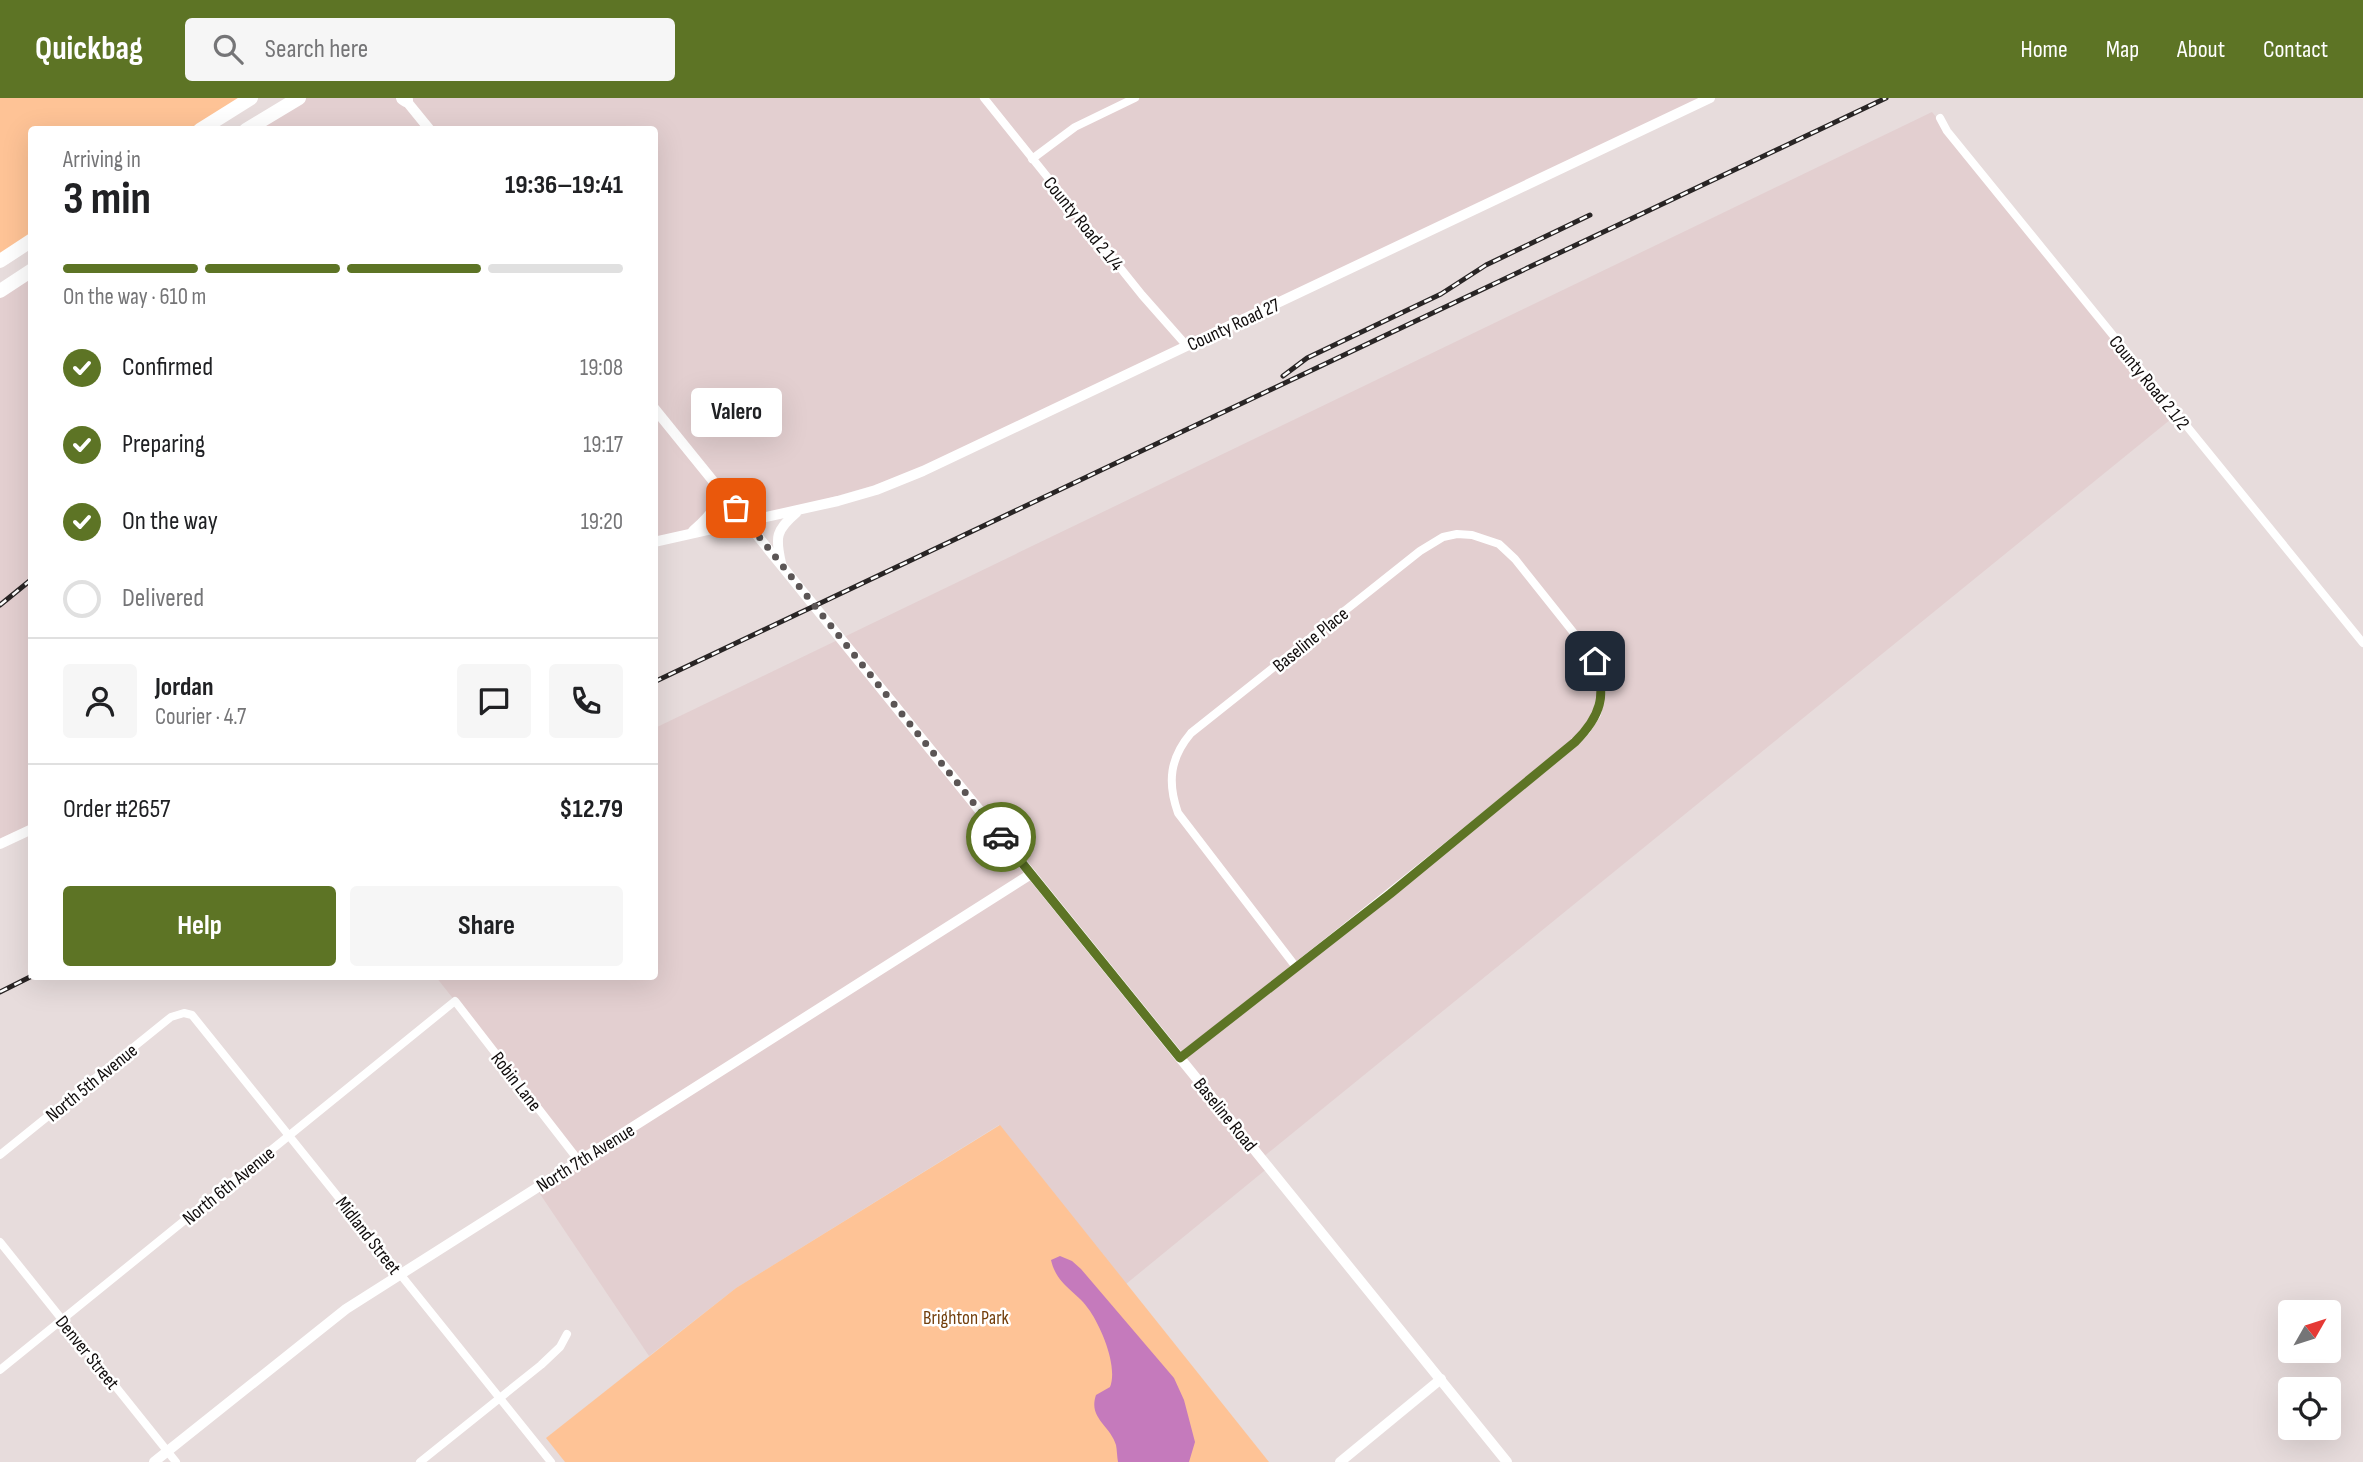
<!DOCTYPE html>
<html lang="en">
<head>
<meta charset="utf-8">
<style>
  :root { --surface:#fff; --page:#f6f6f6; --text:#202124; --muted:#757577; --line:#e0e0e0; --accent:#5d7425 }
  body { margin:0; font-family:"Sofia Sans Condensed",sans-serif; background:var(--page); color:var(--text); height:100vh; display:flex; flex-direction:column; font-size:26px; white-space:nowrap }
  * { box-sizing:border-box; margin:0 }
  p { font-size:23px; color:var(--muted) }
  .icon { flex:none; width:38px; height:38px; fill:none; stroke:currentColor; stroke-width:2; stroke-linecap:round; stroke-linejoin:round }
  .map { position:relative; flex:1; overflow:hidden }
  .sheet { position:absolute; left:28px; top:28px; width:630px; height:854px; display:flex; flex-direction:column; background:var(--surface); border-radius:7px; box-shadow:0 7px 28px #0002 }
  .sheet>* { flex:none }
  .needle { width:46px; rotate:51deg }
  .controls { position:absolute; left:2278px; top:1202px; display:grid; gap:14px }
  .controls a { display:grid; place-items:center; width:63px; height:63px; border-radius:7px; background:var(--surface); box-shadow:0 7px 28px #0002; font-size:35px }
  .pin { position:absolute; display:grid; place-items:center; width:60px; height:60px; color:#fff; margin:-30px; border-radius:14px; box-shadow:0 4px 10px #0006 }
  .courier { position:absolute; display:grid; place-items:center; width:70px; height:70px; margin:-35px; border:5px solid #5d7425; border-radius:50%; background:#fff; color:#222; box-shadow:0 2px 9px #0007 }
  .bubble { position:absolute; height:49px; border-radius:7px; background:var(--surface); box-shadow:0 7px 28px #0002; font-size:23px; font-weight:700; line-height:49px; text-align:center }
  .head em { font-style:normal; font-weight:700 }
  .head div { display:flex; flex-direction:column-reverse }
  .head { display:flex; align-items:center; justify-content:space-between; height:119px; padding:0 35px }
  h1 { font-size:46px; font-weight:700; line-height:52px }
  .bar { display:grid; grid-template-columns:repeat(4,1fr); gap:10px 7px; align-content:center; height:84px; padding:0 35px }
  .bar i { height:9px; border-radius:5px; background:var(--line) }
  .bar .active { background:var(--accent) }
  .bar p { grid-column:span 4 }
  .line { display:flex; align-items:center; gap:18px; padding:0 35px; border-top:2px solid var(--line) }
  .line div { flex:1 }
  .round { display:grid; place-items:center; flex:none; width:74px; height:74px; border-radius:7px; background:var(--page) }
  ol { padding:0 35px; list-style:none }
  li { display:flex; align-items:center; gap:21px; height:77px }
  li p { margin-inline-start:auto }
  li .icon { padding:7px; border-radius:50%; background:var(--accent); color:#fff; stroke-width:4 }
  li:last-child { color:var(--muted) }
  li i { width:38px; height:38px; border:4px solid var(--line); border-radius:50% }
  .cta { display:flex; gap:14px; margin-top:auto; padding:14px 35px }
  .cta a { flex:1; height:80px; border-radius:7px; background:var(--accent); color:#fff; font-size:28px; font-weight:700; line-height:80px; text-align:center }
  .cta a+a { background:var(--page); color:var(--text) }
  header { display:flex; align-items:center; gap:42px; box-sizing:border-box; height:98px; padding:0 35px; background:var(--accent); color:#fff }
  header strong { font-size:33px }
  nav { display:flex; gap:38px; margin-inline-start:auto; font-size:24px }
  .search { width:490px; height:63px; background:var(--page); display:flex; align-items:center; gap:18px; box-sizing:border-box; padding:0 24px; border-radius:7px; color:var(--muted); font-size:26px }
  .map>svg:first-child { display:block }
</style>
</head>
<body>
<header>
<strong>Quickbag</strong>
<div class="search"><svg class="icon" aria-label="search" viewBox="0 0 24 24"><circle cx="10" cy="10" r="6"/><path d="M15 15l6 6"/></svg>Search here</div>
<nav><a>Home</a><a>Map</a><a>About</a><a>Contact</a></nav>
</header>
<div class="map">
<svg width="2363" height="1364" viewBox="0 0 2363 1364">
  <rect width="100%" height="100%" fill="#e7dcdc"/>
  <g fill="#e3cfd0">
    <path d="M299 0H1710L923 373 747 424 718 399 690 435 655 444 654 32H246Z"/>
    <path d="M1932 14 2176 317 1262 1060 1269 1069 1126 1186 999 1027 736 1190 649 1258 536 1090 581 1062 436 879 654 878 655 630Z"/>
    <path d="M31 172V731L0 746V193Z"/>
  </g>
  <g fill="#fec396">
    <path d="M0 0H251L200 31 32 32 31 142 0 163Z"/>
    <path d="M1000 1027 1269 1364H565L546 1340 736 1190Z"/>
  </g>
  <path fill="#c57abc" d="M1060 1158 1072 1163 1081 1171 1174 1280 1184 1302 1195 1344 1189 1364H1118C1117 1359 1117 1352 1116 1347 1110 1327 1088 1320 1096 1297L1110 1289C1118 1269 1102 1231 1090 1213 1077 1193 1057 1188 1051 1162Z"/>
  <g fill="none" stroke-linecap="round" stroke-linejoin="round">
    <g stroke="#fff" stroke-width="8">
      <path d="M984 0 1142 197 1187 248"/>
      <path d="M1940 20 1947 33 2363 545"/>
      <path d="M1032 61 1075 29 1135 0"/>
      <path d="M1180 960C1313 856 1445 751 1575 644L1586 633 1597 616 1602 591 1600 576 1589 554 1515 461 1499 446 1472 437 1457 436 1443 439 1420 453 1191 635C1170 660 1167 684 1178 715L1296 869"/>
      <path d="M0 1057 171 919 184 915 192 917 551 1364"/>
      <path d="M0 1144 176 1364"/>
      <path d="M0 1272 455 903 579 1063"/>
      <path d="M420 1364 541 1267 560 1249 567 1236"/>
    </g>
    <g stroke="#fff" stroke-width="10">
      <path d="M404 0 430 32"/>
      <path d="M654 310 1507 1364"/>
      <path d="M693 433C707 420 721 409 716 389"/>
      <path d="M654 444 838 403 876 392 923 373 1710 0"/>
      <path d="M781 465C775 439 776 432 796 415"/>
      <path d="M0 746 32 731"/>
      <path d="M154 1364 346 1211 1031 776"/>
      <path d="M1340 1364 1441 1281"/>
    </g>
    <g stroke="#fff" stroke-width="14">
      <path d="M403 0 406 2"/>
      <path d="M200 32 251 0"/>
      <path d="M246 32 299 0"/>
      <path d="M0 163 32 142"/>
      <path d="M0 193 32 172"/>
    </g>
    <g stroke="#292525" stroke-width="5">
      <g id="rail">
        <path d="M1283 278 1307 260 1441 196 1486 167 1590 117"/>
        <path d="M0 507 32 481"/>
        <path d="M654 584 1886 0"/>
        <path d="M0 894 32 878"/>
      </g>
    </g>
    <use href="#rail" stroke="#fff" stroke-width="2.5" stroke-dasharray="8" stroke-linecap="butt"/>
  </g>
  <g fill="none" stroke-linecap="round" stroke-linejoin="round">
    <path stroke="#5b5555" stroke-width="7" stroke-dasharray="0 12.6" d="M736 410 1001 739"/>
    <path stroke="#5d7425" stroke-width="9" d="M1001 739 1180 960 1390 796 1575 644C1601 618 1607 597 1595 563"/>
  </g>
  <g text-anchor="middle" stroke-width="5" stroke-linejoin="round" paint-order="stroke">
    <g font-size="19" fill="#100c0c" stroke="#fff">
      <text transform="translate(1084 125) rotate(51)" y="7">County Road 2 1/4</text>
      <text transform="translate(1233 226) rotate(-25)" y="7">County Road 27</text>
      <text transform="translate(2150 284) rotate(51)" y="7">County Road 2 1/2</text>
      <text transform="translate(1310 541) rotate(-39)" y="7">Baseline Place</text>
      <text transform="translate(517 983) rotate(52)" y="7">Robin Lane</text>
      <text transform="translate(91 984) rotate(-39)" y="7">North 5th Avenue</text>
      <text transform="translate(1226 1016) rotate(51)" y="7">Baseline Road</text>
      <text transform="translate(585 1059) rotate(-32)" y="7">North 7th Avenue</text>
      <text transform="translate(228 1087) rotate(-39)" y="7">North 6th Avenue</text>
      <text transform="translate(369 1137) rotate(52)" y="7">Midland Street</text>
      <text transform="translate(88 1254) rotate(51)" y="7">Denver Street</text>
    </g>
    <g font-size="19" fill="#733f0c" stroke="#fff">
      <text x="966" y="1226">Brighton Park</text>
    </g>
  </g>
</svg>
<div class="controls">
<a><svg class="needle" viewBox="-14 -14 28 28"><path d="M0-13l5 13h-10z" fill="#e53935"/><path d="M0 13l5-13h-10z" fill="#757577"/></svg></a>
<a><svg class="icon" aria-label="locate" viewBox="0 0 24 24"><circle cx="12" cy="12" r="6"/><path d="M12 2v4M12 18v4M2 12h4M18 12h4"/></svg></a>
</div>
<div class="pin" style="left:736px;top:410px;background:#ea580c"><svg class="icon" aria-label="bag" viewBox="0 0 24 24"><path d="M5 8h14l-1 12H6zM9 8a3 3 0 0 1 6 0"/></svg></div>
<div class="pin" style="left:1595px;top:563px;background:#1f2937"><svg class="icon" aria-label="home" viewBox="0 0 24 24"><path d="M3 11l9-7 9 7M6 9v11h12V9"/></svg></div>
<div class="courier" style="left:1001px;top:739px"><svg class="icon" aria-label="car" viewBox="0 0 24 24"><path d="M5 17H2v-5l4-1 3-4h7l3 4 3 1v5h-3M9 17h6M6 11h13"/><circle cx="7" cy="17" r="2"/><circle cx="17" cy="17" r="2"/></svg></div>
<div class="bubble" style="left:691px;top:290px;width:91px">Valero</div>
<section class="sheet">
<div class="head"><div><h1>3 min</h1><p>Arriving in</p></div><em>19:36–19:41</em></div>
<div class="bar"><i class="active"></i><i class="active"></i><i class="active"></i><i></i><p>On the way · 610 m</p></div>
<ol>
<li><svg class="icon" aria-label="check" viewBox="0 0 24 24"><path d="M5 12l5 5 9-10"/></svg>Confirmed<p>19:08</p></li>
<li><svg class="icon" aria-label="check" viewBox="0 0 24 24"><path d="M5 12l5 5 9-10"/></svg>Preparing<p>19:17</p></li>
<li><svg class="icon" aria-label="check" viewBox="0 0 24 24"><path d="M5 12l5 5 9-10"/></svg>On the way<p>19:20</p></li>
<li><i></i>Delivered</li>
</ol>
<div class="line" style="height:126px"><a class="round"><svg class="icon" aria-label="person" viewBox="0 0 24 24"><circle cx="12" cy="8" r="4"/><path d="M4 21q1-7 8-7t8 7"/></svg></a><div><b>Jordan</b><p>Courier · 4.7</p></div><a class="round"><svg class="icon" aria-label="chat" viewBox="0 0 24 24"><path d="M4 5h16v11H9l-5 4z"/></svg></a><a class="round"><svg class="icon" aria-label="phone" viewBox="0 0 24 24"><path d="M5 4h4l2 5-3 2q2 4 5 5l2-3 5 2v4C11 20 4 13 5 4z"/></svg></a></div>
<div class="line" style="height:91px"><div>Order #2657</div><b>$12.79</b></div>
<div class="cta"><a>Help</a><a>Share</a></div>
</section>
</div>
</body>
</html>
